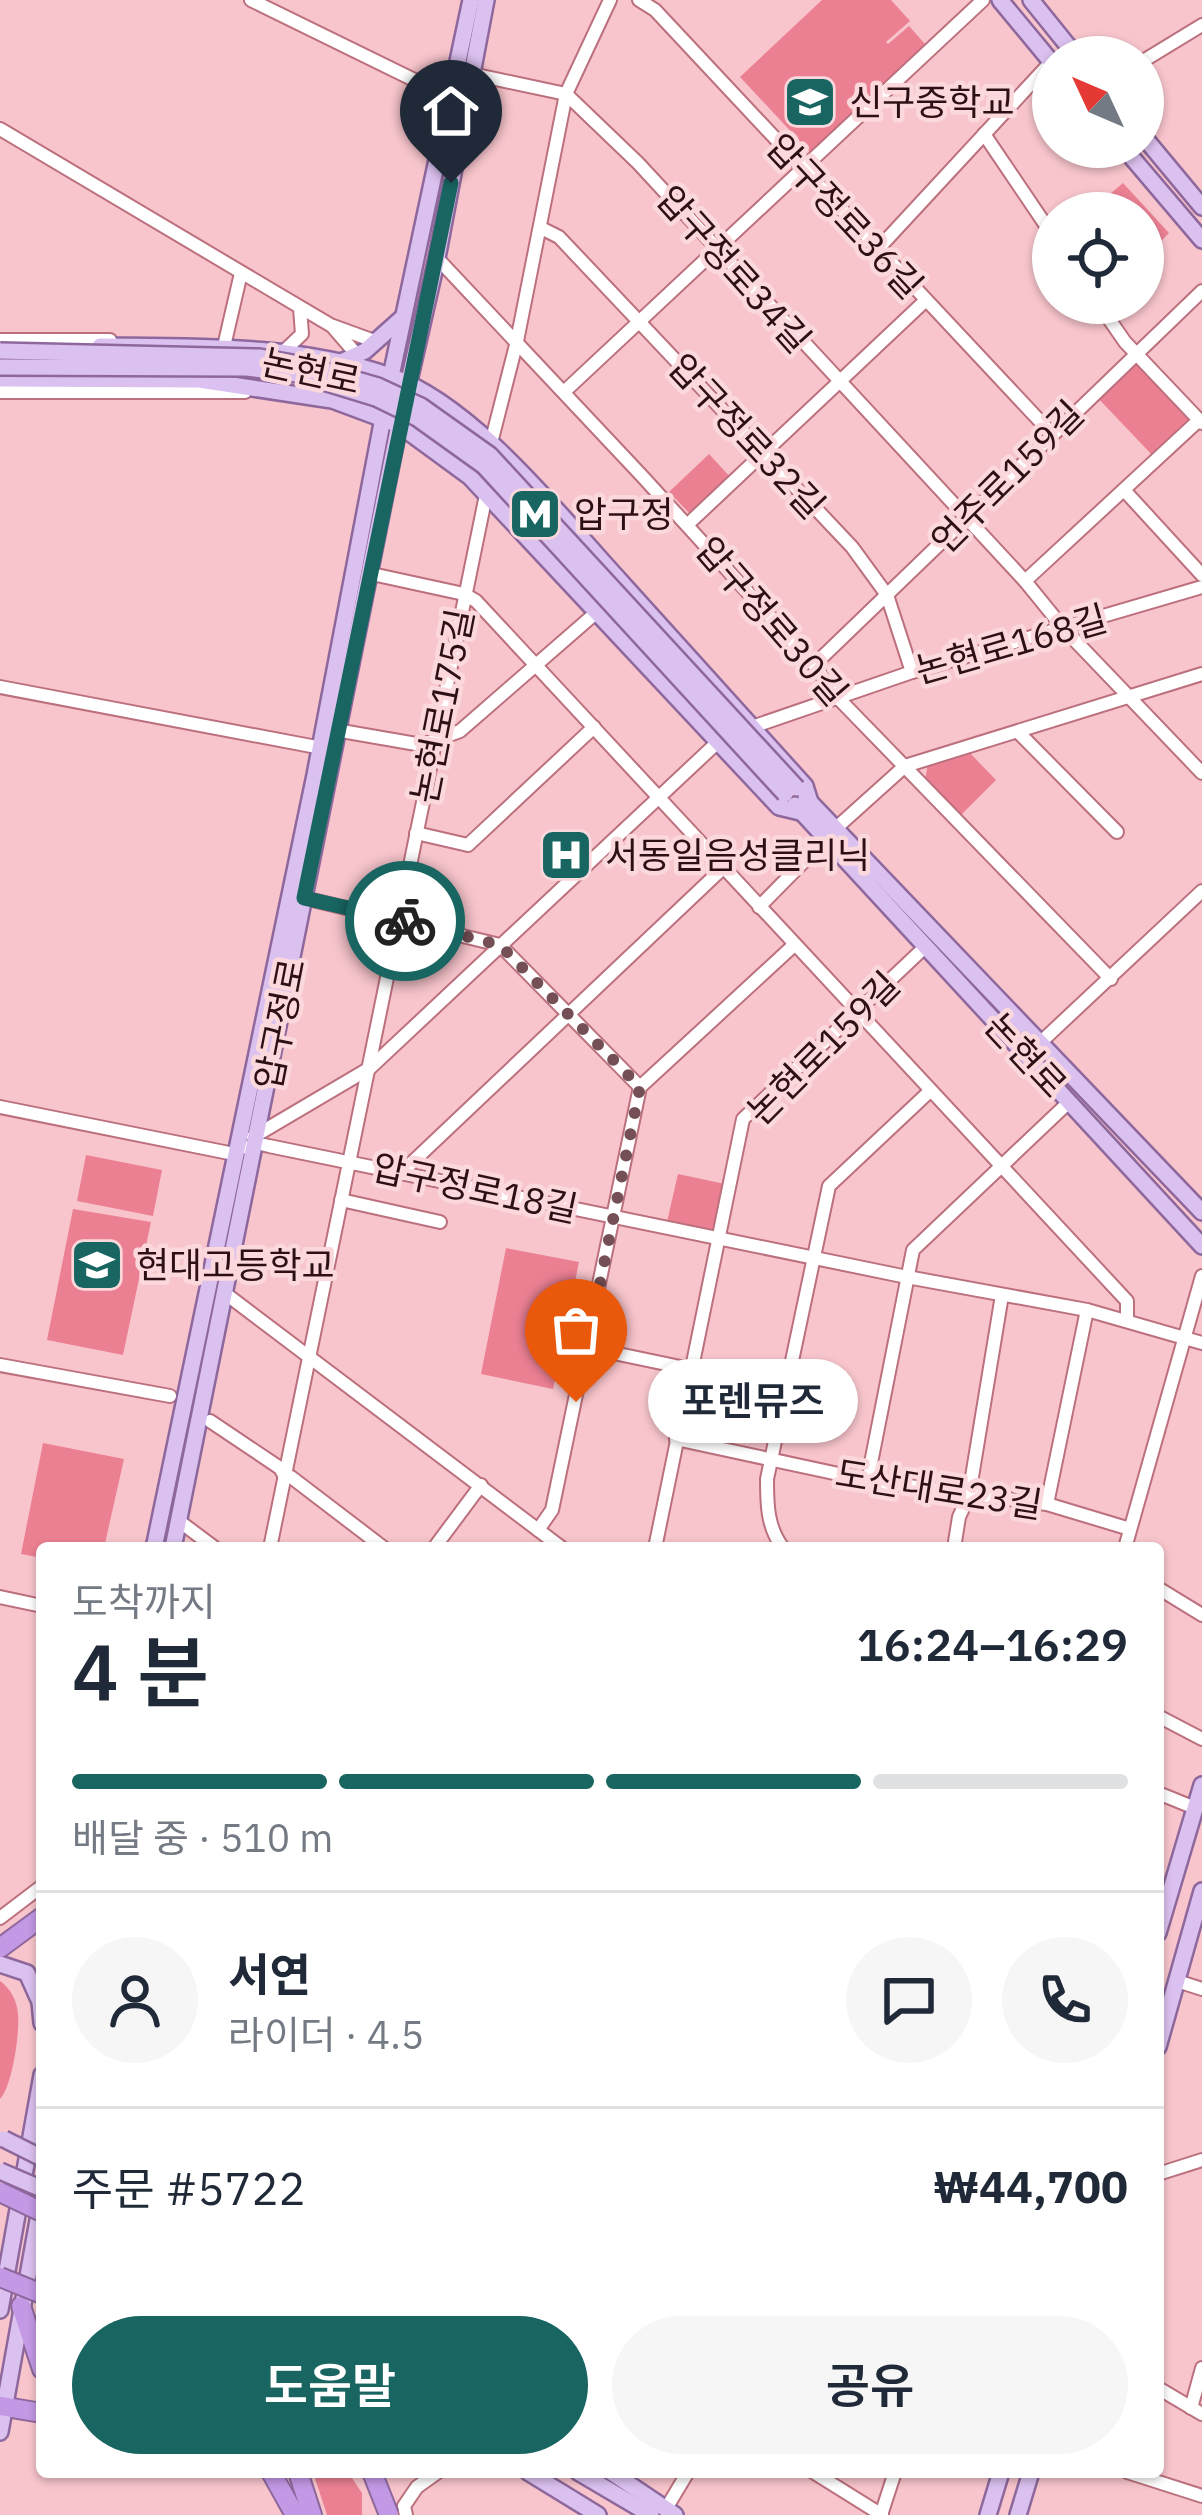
<!DOCTYPE html>
<html lang="ko">
<head>
<meta charset="utf-8">
<style>
  :root { --surface:#fff; --page:#f6f6f7; --text:#1f2937; --muted:#747a83; --line:#e0e1e3; --accent:#186561 }
  body { margin:0; font-family:"IBM Plex Sans","Noto Sans KR",sans-serif; background:var(--page); color:var(--text); height:100vh; display:flex; flex-direction:column; font-size:45px; white-space:nowrap }
  * { box-sizing:border-box; margin:0 }
  p { font-size:39px; color:var(--muted) }
  .icon { flex:none; width:66px; height:66px; fill:none; stroke:currentColor; stroke-width:2; stroke-linecap:round; stroke-linejoin:round }
  .map { position:relative; flex:1; overflow:hidden }
  .sheet { position:absolute; left:36px; top:1542px; width:1128px; height:936px; display:flex; flex-direction:column; background:var(--surface); border-radius:12px; box-shadow:0 3px 9px #0004 }
  .sheet>* { flex:none }
  .needle { width:78px; rotate:314deg }
  .controls { position:absolute; left:1032px; top:36px; display:grid; gap:24px }
  .controls a { display:grid; place-items:center; width:132px; height:132px; border-radius:50%; background:var(--surface); box-shadow:0 3px 9px #0004; font-size:60px }
  .pin { position:absolute; display:grid; place-items:center; width:102px; height:102px; color:#fff; margin:-123px -51px; border-radius:50% 50% 50% 0; rotate:-45deg; box-shadow:0 0 12px #0007 }
  .pin .icon { rotate:45deg }
  .courier { position:absolute; display:grid; place-items:center; width:120px; height:120px; margin:-60px; border:9px solid #186561; border-radius:50%; background:#fff; color:#222; box-shadow:0 3px 15px #0007 }
  .bubble { position:absolute; height:84px; border-radius:42px; background:var(--surface); box-shadow:0 3px 9px #0004; font-size:39px; font-weight:600; line-height:84px; text-align:center }
  .overview em { font-style:normal; font-weight:600 }
  .overview div { display:flex; flex-direction:column-reverse }
  .overview { display:flex; align-items:center; justify-content:space-between; height:204px; padding:0 36px }
  h1 { font-size:78px; font-weight:600; line-height:90px }
  .bar { display:grid; grid-template-columns:repeat(4,1fr); gap:18px 12px; align-content:center; height:144px; padding:0 36px }
  .bar i { height:15px; border-radius:9px; background:var(--line) }
  .bar .on { background:var(--accent) }
  .bar p { grid-column:span 4 }
  .line { display:flex; align-items:center; gap:30px; padding:0 36px; border-top:3px solid var(--line) }
  .line div { flex:1 }
  .round { display:grid; place-items:center; flex:none; width:126px; height:126px; border-radius:63px; background:var(--page) }
  .button { display:flex; gap:24px; margin-top:auto; padding:24px 36px }
  .button a { flex:1; height:138px; border-radius:72px; background:var(--accent); color:#fff; font-size:48px; font-weight:600; line-height:138px; text-align:center }
  .button a+a { background:var(--page); color:var(--text) }
  .map>svg:first-child { display:block }
</style>
</head>
<body>
<div class="map">
<svg width="1202" height="2515" viewBox="0 0 1202 2515">
  <rect width="100%" height="100%" fill="#f8c5cc"/>
  <g fill="#ec8093">
    <path d="M822 0H891L910 21 886 42 888 44 909 26 925 44 811 153 740 77Z"/>
    <path d="M1123 183 1169 233 1143 259V213H1104L1097 205Z"/>
    <path d="M1134 362 1190 419 1153 456 1097 397Z"/>
    <path d="M709 454 732 479 692 516 669 492Z"/>
    <path d="M968 751 996 780 960 816 925 781 928 763Z"/>
    <path d="M86 1155 162 1170 153 1216 77 1201Z"/>
    <path d="M678 1174 725 1184 713 1236 666 1226Z"/>
    <path d="M73 1209 151 1222 123 1355 47 1340Z"/>
    <path d="M506 1248 579 1262 553 1389 481 1374Z"/>
    <path d="M43 1443 124 1459 104 1548H42V1558L21 1554Z"/>
    <path d="M0 1981C10 1988 17 2000 18 2014 20 2033 12 2087 0 2099Z"/>
    <path d="M313 2472H348L362 2493V2515H327Z"/>
  </g>
  <g fill="none" stroke-linecap="round" stroke-linejoin="round">
    <g stroke="#bc707d" stroke-width="16">
      <g id="minor">
        <path d="M251 0 451 98"/>
        <path d="M639 0 655 10 1051 433"/>
        <path d="M1143 61 1202 25"/>
        <path d="M472 74 566 94 638 163 1025 581 1064 629 1202 773"/>
        <path d="M0 129 332 326 357 355"/>
        <path d="M984 134 1053 236"/>
        <path d="M541 228 559 237 852 547 887 595 912 672"/>
        <path d="M877 250 1051 62"/>
        <path d="M437 258 642 476 814 665 839 699 1111 979"/>
        <path d="M1098 303 1125 342 1202 423"/>
        <path d="M333 326 377 342"/>
        <path d="M0 340H110"/>
        <path d="M225 342 241 273"/>
        <path d="M281 354 302 334 300 308"/>
        <path d="M565 391 983 0"/>
        <path d="M0 392H245"/>
        <path d="M491 443 517 341 566 94 610 0"/>
        <path d="M1124 490 1202 575"/>
        <path d="M687 525 925 301"/>
        <path d="M372 574 464 594 476 601 1127 1301V1321"/>
        <path d="M1025 581 1198 421"/>
        <path d="M814 665 1202 291"/>
        <path d="M0 687 327 749"/>
        <path d="M752 727 912 672 1202 587"/>
        <path d="M330 729 422 745 460 731 598 611"/>
        <path d="M1018 732 1117 832"/>
        <path d="M835 829 905 766 1202 674"/>
        <path d="M416 833 468 845 594 727"/>
        <path d="M304 898 500 945 640 1087"/>
        <path d="M759 907 826 839"/>
        <path d="M1041 1042 1202 891"/>
        <path d="M0 1107 234 1154"/>
        <path d="M253 1137 370 1068 720 740"/>
        <path d="M247 1148 256 1143 269 1146 907 1277 1087 1310 1202 1343"/>
        <path d="M402 1172 723 868"/>
        <path d="M341 1200 440 1222"/>
        <path d="M226 1294 562 1548"/>
        <path d="M585 1347 690 1369"/>
        <path d="M0 1365 170 1396"/>
        <path d="M210 1421 280 1468 284 1475 291 1477 384 1548"/>
        <path d="M676 1439 871 1481 1047 1504 1130 1529"/>
        <path d="M871 1481 870 1468 913 1250 1069 1102"/>
        <path d="M1047 1504 1087 1310"/>
        <path d="M179 1521 215 1548"/>
        <path d="M538 1530 552 1510 640 1087 793 946"/>
        <path d="M270 1548 486 495"/>
        <path d="M434 1548 481 1485"/>
        <path d="M655 1548 743 1119 926 946"/>
        <path d="M783 1548C767 1527 767 1504 767 1479L829 1186 930 1091"/>
        <path d="M954 1548 959 1517 969 1495 1002 1295"/>
        <path d="M1125 1548 1202 1276"/>
        <path d="M1158 1588 1202 1615"/>
        <path d="M0 1597 42 1606"/>
        <path d="M1158 1716 1202 1739"/>
        <path d="M1158 1793 1195 1808"/>
        <path d="M0 1918 42 1886"/>
        <path d="M1177 1981 1202 1989"/>
        <path d="M1158 2174 1202 2160"/>
        <path d="M1158 2388 1202 2414"/>
        <path d="M1191 2408 1202 2368"/>
        <path d="M813 2472 882 2515"/>
        <path d="M1127 2472 1202 2496"/>
        <path d="M667 2507 688 2472"/>
        <path d="M406 2515 404 2506 417 2487 438 2472"/>
        <path d="M881 2515 895 2472"/>
      </g>
    </g>
    <g stroke="#8e689c" stroke-width="20">
      <g id="major">
        <path d="M1000 0 1053 64"/>
        <path d="M1031 0 1077 57"/>
        <path d="M1143 136 1202 207"/>
        <path d="M1123 147 1202 240"/>
        <path d="M100 346C196 347 298 344 390 376 474 405 561 517 621 582 682 650 743 718 805 786L810 802"/>
        <path d="M339 363 365 351 402 318"/>
        <path d="M0 379 199 380 332 400 399 425 470 477 779 807 800 812"/>
        <path d="M806 798 1202 1212"/>
        <path d="M795 805 1202 1246"/>
        <path d="M154 1548 315 775 391 376 471 0"/>
        <path d="M173 1548 399 425 437 258 486 0"/>
        <path d="M1158 1933 1202 1785"/>
        <path d="M0 1964 27 1973 40 2002 42 2023"/>
        <path d="M1158 2047 1202 1891"/>
        <path d="M0 2310 42 2075"/>
        <path d="M0 2432 42 2198"/>
        <path d="M528 2472 598 2515"/>
        <path d="M578 2472 651 2515"/>
        <path d="M611 2472 675 2515"/>
        <path d="M988 2515 1001 2472"/>
        <path d="M1018 2515 1031 2472"/>
      </g>
    </g>
    <g stroke="#8e689c" stroke-width="22">
      <g id="highway">
        <path d="M0 1948 42 1917"/>
        <path d="M21 2306 42 2369"/>
        <path d="M0 2406 42 2413"/>
        <path d="M271 2472 295 2515"/>
        <path d="M298 2472 312 2515"/>
      </g>
    </g>
    <use href="#minor" stroke="#fff" stroke-width="12"/>
    <use href="#major" stroke="#dbc1ef" stroke-width="15"/>
    <use href="#highway" stroke="#c398e5" stroke-width="18"/>
    <g stroke="#8e689c" stroke-width="20" stroke-linecap="butt">
      <g id="major-bridge">
        <path d="M0 351 259 357 309 366 378 386 421 406 490 455 797 788"/>
        <path d="M0 367 247 368 297 374 376 398 417 418 484 466 785 794"/>
        <path d="M4 2139 42 2158"/>
        <path d="M0 2171 42 2189"/>
      </g>
    </g>
    <g stroke="#8e689c" stroke-width="22" stroke-linecap="butt">
      <g id="highway-bridge">
        <path d="M0 2192 42 2212"/>
        <path d="M0 2277 42 2294"/>
        <path d="M372 2472 389 2515"/>
      </g>
    </g>
    <use href="#major-bridge" stroke="#dbc1ef" stroke-width="15"/>
    <use href="#highway-bridge" stroke="#c398e5" stroke-width="18"/>
  </g>
  <g fill="none" stroke-linecap="round" stroke-linejoin="round">
    <path stroke="#744f55" stroke-width="12" stroke-dasharray="0 21.6" d="M405 921 500 945 640 1087 576 1402"/>
    <path stroke="#186561" stroke-width="15" d="M405 921 304 898 451 183"/>
  </g>
  <defs>
    <g id="school-square" transform="scale(2.7)"><rect x="-9" y="-9" width="18" height="18" rx="4" fill="#186561" stroke="#fad8dc"/><path d="M0-5L7-2L0 1L-7-2ZM-4 1L0 2.5L4 1V4Q0 6-4 4Z" fill="#fff"/></g>
    <g id="metro-square" transform="scale(2.7)"><rect x="-9" y="-9" width="18" height="18" rx="4" fill="#186561" stroke="#fad8dc"/><path d="M-5.5 5V-5H-3L0 0L3-5H5.5V5H3V-.5L0 4L-3-.5V5Z" fill="#fff"/></g>
    <g id="hospital-square" transform="scale(2.7)"><rect x="-9" y="-9" width="18" height="18" rx="4" fill="#186561" stroke="#fad8dc"/><path d="M-5-5h3v3.5h4V-5h3V5h-3V1.5h-4V5h-3Z" fill="#fff"/></g>
  </defs>
  <g fill-rule="evenodd">
    <use href="#school-square" x="810" y="102"/>
    <use href="#metro-square" x="535" y="514"/>
    <use href="#hospital-square" x="566" y="855"/>
    <use href="#school-square" x="97" y="1265"/>
  </g>
  <g text-anchor="middle" stroke-width="9" stroke-linejoin="round" paint-order="stroke">
    <g font-size="36" fill="#2d1015" stroke="#fad8dc" text-anchor="start">
      <text x="849" y="115">신구중학교</text>
      <text x="574" y="527">압구정</text>
      <text x="605" y="868">서동일음성클리닉</text>
      <text x="136" y="1278">현대고등학교</text>
    </g>
    <g font-size="36" fill="#2d1015" stroke="#fad8dc">
      <text transform="translate(845 216) rotate(47)" y="13">압구정로36길</text>
      <text transform="translate(734 269) rotate(48)" y="13">압구정로34길</text>
      <text transform="translate(311 371) rotate(12)" y="13">논현로</text>
      <text transform="translate(747 436) rotate(47)" y="13">압구정로32길</text>
      <text transform="translate(1007 477) rotate(-45)" y="13">언주로159길</text>
      <text transform="translate(772 621) rotate(49)" y="13">압구정로30길</text>
      <text transform="translate(1011 644) rotate(-16)" y="13">논현로168길</text>
      <text transform="translate(442 706) rotate(-79)" y="13">논현로175길</text>
      <text transform="translate(280 1024) rotate(-79)" y="13">압구정로</text>
      <text transform="translate(823 1048) rotate(-45)" y="13">논현로159길</text>
      <text transform="translate(1026 1055) rotate(47)" y="13">논현로</text>
      <text transform="translate(475 1188) rotate(12)" y="13">압구정로18길</text>
      <text transform="translate(939 1489) rotate(9)" y="13">도산대로23길</text>
    </g>
  </g>
</svg>
<div class="controls">
<a><svg class="needle" viewBox="-14 -14 28 28"><path d="M0-13l5 13h-10z" fill="#e53935"/><path d="M0 13l5-13h-10z" fill="#747a83"/></svg></a>
<a><svg class="icon" aria-label="locate" viewBox="0 0 24 24"><circle cx="12" cy="12" r="6"/><path d="M12 2v4M12 18v4M2 12h4M18 12h4"/></svg></a>
</div>
<div class="pin" style="left:576px;top:1402px;background:#ea580c"><svg class="icon" aria-label="bag" viewBox="0 0 24 24"><path d="M5 8h14l-1 12H6zM9 8a3 3 0 0 1 6 0"/></svg></div>
<div class="pin" style="left:451px;top:183px;background:#1f2937"><svg class="icon" aria-label="home" viewBox="0 0 24 24"><path d="M3 11l9-7 9 7M6 9v11h12V9"/></svg></div>
<div class="courier" style="left:405px;top:921px"><svg class="icon" aria-label="bike" viewBox="0 0 24 24"><circle cx="6" cy="16" r="4"/><circle cx="18" cy="16" r="4"/><path d="M6 16l4-8h5l3 8M10 8l3 8H6M13 5h3"/></svg></div>
<div class="bubble" style="left:648px;top:1359px;width:210px">포렌뮤즈</div>
<section class="sheet">
<div class="overview"><div><h1>4 분</h1><p>도착까지</p></div><em>16:24–16:29</em></div>
<div class="bar"><i class="on"></i><i class="on"></i><i class="on"></i><i></i><p>배달 중 · 510 m</p></div>
<div class="line" style="height:216px"><a class="round"><svg class="icon" aria-label="person" viewBox="0 0 24 24"><circle cx="12" cy="8" r="4"/><path d="M4 21q1-7 8-7t8 7"/></svg></a><div><b>서연</b><p>라이더 · 4.5</p></div><a class="round"><svg class="icon" aria-label="chat" viewBox="0 0 24 24"><path d="M4 5h16v11H9l-5 4z"/></svg></a><a class="round"><svg class="icon" aria-label="phone" viewBox="0 0 24 24"><path d="M5 4h4l2 5-3 2q2 4 5 5l2-3 5 2v4C11 20 4 13 5 4z"/></svg></a></div>
<div class="line" style="height:156px"><div>주문 #5722</div><b>₩44,700</b></div>
<div class="button"><a>도움말</a><a>공유</a></div>
</section>
</div>
</body>
</html>
